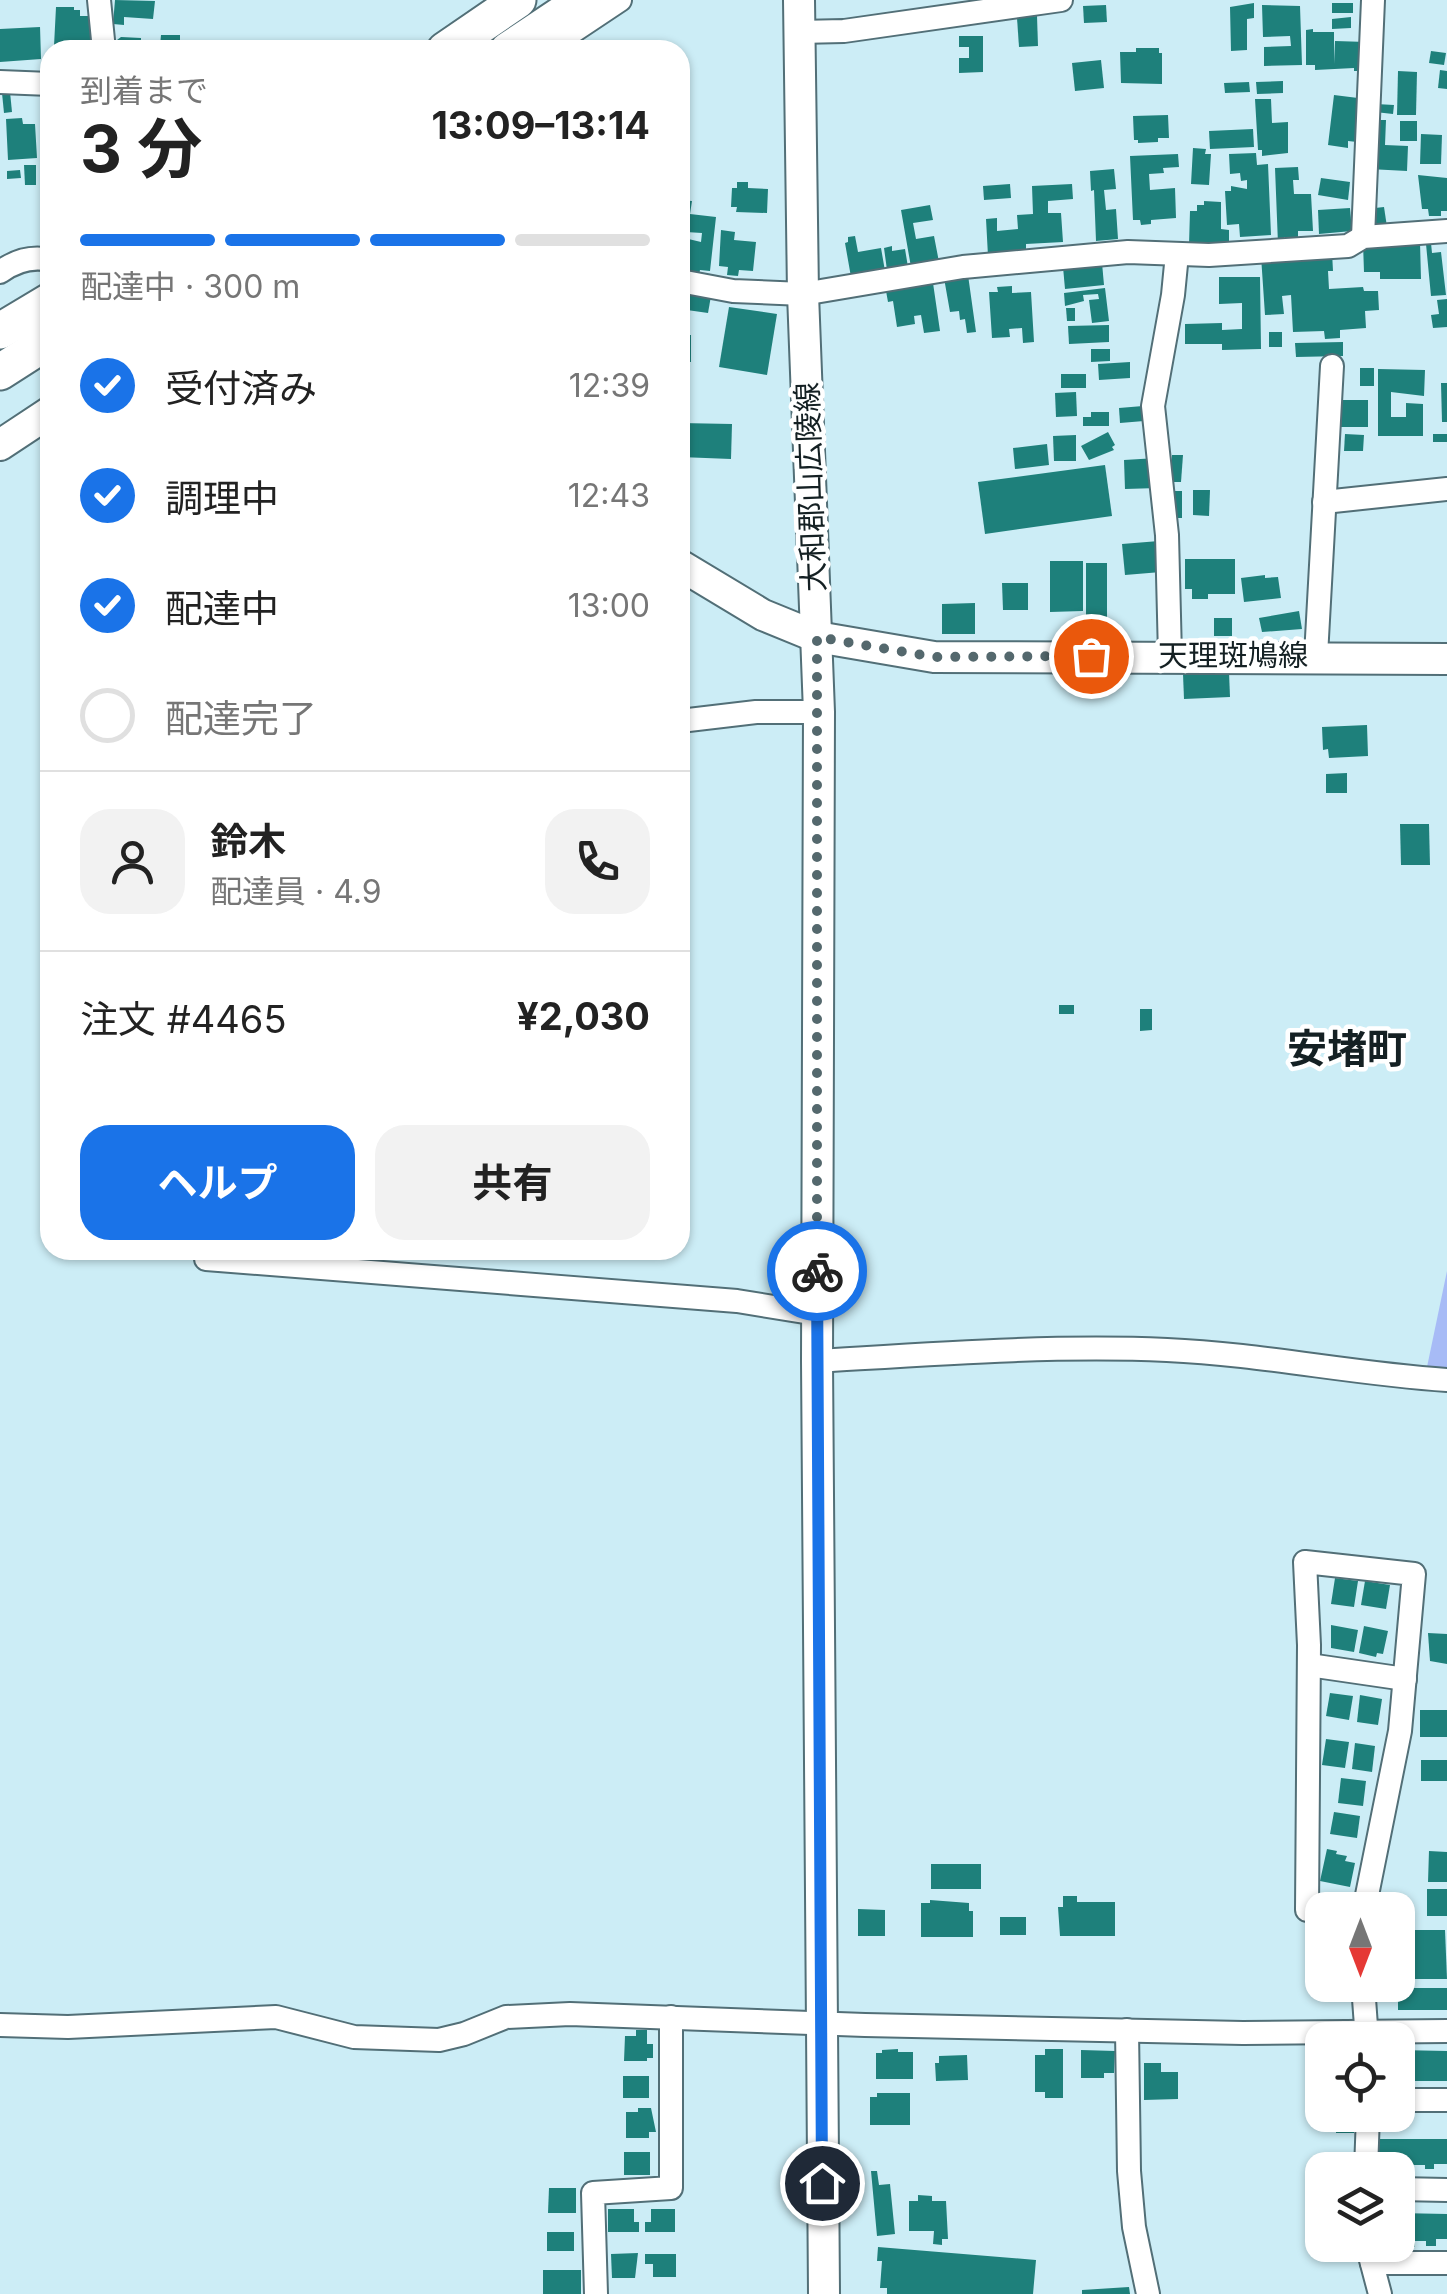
<!DOCTYPE html>
<html lang="ja">
<head>
<meta charset="utf-8">
<style>
  :root { --surface:#fff; --page:#f2f2f2; --text:#222; --muted:#767676; --line:#e0e0e0; --accent:#1a73e8 }
  body { margin:0; font-family:Inter,"Noto Sans JP",sans-serif; background:var(--page); color:var(--text); height:100vh; display:flex; flex-direction:column; font-size:38px; white-space:nowrap }
  * { box-sizing:border-box; margin:0 }
  p { font-size:32px; color:var(--muted) }
  .icon { flex:none; width:55px; height:55px; fill:none; stroke:currentColor; stroke-width:2; stroke-linecap:round; stroke-linejoin:round }
  .map { position:relative; flex:1; overflow:hidden }
  .sheet { position:absolute; left:40px; top:40px; width:650px; height:1220px; display:flex; flex-direction:column; background:var(--surface); border-radius:30px; box-shadow:0 2px 8px #0004 }
  .sheet>* { flex:none }
  .needle { width:65px; rotate:180deg }
  .buttons { position:absolute; left:1305px; top:1892px; display:grid; gap:20px }
  .buttons a { display:grid; place-items:center; width:110px; height:110px; border-radius:20px; background:var(--surface); box-shadow:0 2px 8px #0004; font-size:50px }
  .pin { position:absolute; display:grid; place-items:center; width:85px; height:85px; color:#fff; margin:-42px; border:5px solid #fff; border-radius:50%; box-shadow:0 2px 10px #0007 }
  .courier { position:absolute; display:grid; place-items:center; width:100px; height:100px; margin:-50px; border:8px solid #1a73e8; border-radius:50%; background:#fff; color:#222; box-shadow:0 2px 12px #0007 }
  .headline em { font-style:normal; font-weight:700 }
  .headline div { display:flex; flex-direction:column-reverse }
  .headline { display:flex; align-items:center; justify-content:space-between; height:170px; padding:0 40px }
  h1 { font-size:65px; font-weight:700; line-height:75px }
  .bar { display:grid; grid-template-columns:repeat(4,1fr); gap:15px 10px; align-content:center; height:120px; padding:0 40px }
  .bar i { height:12px; border-radius:8px; background:var(--line) }
  .bar .selected { background:var(--accent) }
  .bar p { grid-column:span 4 }
  .line { display:flex; align-items:center; gap:25px; padding:0 40px; border-top:2px solid var(--line) }
  .line div { flex:1 }
  .round { display:grid; place-items:center; flex:none; width:105px; height:105px; border-radius:30px; background:var(--page) }
  ol { padding:0 40px; list-style:none }
  li { display:flex; align-items:center; gap:30px; height:110px }
  li p { margin-inline-start:auto }
  li .icon { padding:10px; border-radius:50%; background:var(--accent); color:#fff; stroke-width:4 }
  li:last-child { color:var(--muted) }
  li i { width:55px; height:55px; border:5px solid var(--line); border-radius:50% }
  .primary-button { display:flex; gap:20px; margin-top:auto; padding:20px 40px }
  .primary-button a { flex:1; height:115px; border-radius:30px; background:var(--accent); color:#fff; font-size:40px; font-weight:700; line-height:115px; text-align:center }
  .primary-button a+a { background:var(--page); color:var(--text) }
  .map>svg:first-child { display:block }
</style>
</head>
<body>
<div class="map">
<svg width="1447" height="2294" viewBox="0 0 1447 2294">
  <rect width="100%" height="100%" fill="#ccedf6"/>
  <path fill="#a7bbf6" d="M1447 1271V1369L1427 1367Z"/>
  <g fill="#1e807b">
    <path d="M115 0 155 1 153 19 124 17V25L113 24Z"/>
    <path d="M1254 3V18L1247 19V50L1231 51 1230 7Z"/>
    <rect x="1332" y="3" width="21" height="10"/>
    <path d="M1106 5 1107 22 1084 23 1083 6Z"/>
    <path d="M1262 5 1300 6 1302 65 1264 66V47L1291 46 1290 36 1263 37Z"/>
    <path d="M56 7H74V10H80V16H94V47L54 46Z"/>
    <path d="M1037 16 1038 46 1019 47 1017 18Z"/>
    <path d="M1351 17V28L1332 29V19Z"/>
    <path d="M40 27 41 59 0 62V29Z"/>
    <path d="M1313 29V32H1334V64L1335 41 1367 42V71H1354V68L1315 70V65H1306V30Z"/>
    <path d="M161 35H180V50H117V40L121 37 141 38V45L160 46Z"/>
    <path d="M959 36H983V72L959 73V58H969V47H959Z"/>
    <path d="M1136 48H1159V53H1162V84L1121 83 1120 52H1136Z"/>
    <path d="M1431 51 1446 53 1444 65 1429 63Z"/>
    <path d="M1101 60 1104 88 1075 91 1072 63Z"/>
    <path d="M1440 70 1447 71V89L1438 88Z"/>
    <path d="M1398 71 1417 72 1416 115H1397Z"/>
    <path d="M1283 81V93L1257 94 1256 82Z"/>
    <path d="M1249 82 1250 92 1225 93 1224 83Z"/>
    <path d="M10 92 12 112 4 113 2 93Z"/>
    <path d="M1334 95 1358 98 1357 142 1348 141V148L1328 145Z"/>
    <path d="M1255 99H1271L1272 123 1288 122V153L1262 156V150H1258Z"/>
    <path d="M1376 104 1394 105 1393 114 1375 112Z"/>
    <path d="M1168 115 1169 138H1158V142L1138 143V140H1134L1133 116Z"/>
    <path d="M22 118 23 124H35L37 158 8 160 6 119Z"/>
    <path d="M50 120V149L43 150 40 121Z"/>
    <path d="M1371 120H1386L1385 145 1408 146 1407 171 1369 169Z"/>
    <rect x="1400" y="121" width="17" height="20"/>
    <path d="M1253 129 1254 147 1210 149 1209 131Z"/>
    <path d="M1421 134 1442 135 1441 164H1420Z"/>
    <path d="M1193 148 1206 149 1205 154H1211L1209 185 1191 184Z"/>
    <path d="M1256 153 1257 165 1268 164 1271 235 1240 237 1239 224 1227 225 1225 191H1231V186L1247 189V180L1241 181 1240 173 1230 174 1229 154Z"/>
    <path d="M1178 154 1179 167 1163 168 1164 173 1149 174 1150 190 1175 188 1176 218 1151 220V224L1141 225 1140 220H1133L1130 156Z"/>
    <path d="M24 165H36V185H25Z"/>
    <path d="M1298 167 1299 180H1293L1294 194H1311L1313 231H1298V237H1284L1285 243 1278 244 1275 168Z"/>
    <path d="M1114 169 1116 189 1104 190 1106 210 1116 209 1118 239 1096 241 1094 190 1091 191 1090 171Z"/>
    <path d="M20 170 21 178 7 179V171Z"/>
    <path d="M1418 175 1447 178V211H1441V216H1429L1428 209H1422Z"/>
    <path d="M1321 178 1350 182 1348 200 1318 195Z"/>
    <path d="M737 182H748V188L768 189 767 213 736 212 737 207H731L732 188H737Z"/>
    <path d="M1010 184 1011 198 984 200 983 186Z"/>
    <path d="M1072 184 1073 199 1048 201V213H1061L1063 242 1026 244V254L988 256 986 219 997 218V231L1018 229 1017 215 1033 214 1032 186Z"/>
    <path d="M680 200 692 201 690 214 716 217 710 271 700 270 699 275 687 273V269L680 268V237L701 242 702 233 686 232 683 227Z"/>
    <path d="M1204 201 1221 202V229L1229 230V246L1189 245 1190 211H1197V205H1204Z"/>
    <path d="M930 205 933 220 913 223 916 239 934 236 939 262 911 267 901 210Z"/>
    <path d="M1384 207 1387 227 1369 229 1366 209Z"/>
    <path d="M1350 208 1352 231 1319 234 1318 210Z"/>
    <path d="M721 230 735 232 734 240 756 242 753 271 739 270 738 276 727 275 728 267 719 266Z"/>
    <path d="M855 236 858 252 881 248 885 271 851 277 845 243 848 242V237Z"/>
    <path d="M1420 242 1421 279H1380V272H1364L1363 243Z"/>
    <path d="M1431 243 1432 253 1441 252 1446 295 1431 296 1426 244Z"/>
    <path d="M892 246V251L905 249 908 267 887 270 884 248Z"/>
    <path d="M1332 252 1333 271H1328L1329 289 1363 287 1364 291H1378L1379 310 1365 311 1366 328 1340 330V338L1325 339 1324 331 1293 332 1291 295 1282 296 1284 314 1265 315 1261 256Z"/>
    <path d="M1102 263 1104 285 1065 289 1063 267Z"/>
    <path d="M968 275 976 332 967 333 965 319 960 320 959 311 950 312 944 278Z"/>
    <path d="M1219 277H1260L1261 349 1222 350V344H1185V324L1222 323V330L1242 329V303L1219 304Z"/>
    <path d="M933 283 940 331 924 333 921 315 914 316 915 324 897 327 893 301 888 302 886 291H893L892 286Z"/>
    <path d="M1012 286V293L1031 292 1034 342 1023 343 1022 328 1009 329 1010 337 992 338 989 292H998L997 287Z"/>
    <path d="M1105 288 1109 321 1092 323 1089 300 1099 299 1098 294 1083 295 1084 301 1065 306 1064 293Z"/>
    <path d="M680 291 711 296 708 313 680 309Z"/>
    <path d="M1447 299V327L1433 328 1431 315 1439 314 1437 300Z"/>
    <path d="M729 307 777 314 767 375 719 367Z"/>
    <path d="M1066 308H1075V321H1067Z"/>
    <path d="M1109 325V342L1069 344 1068 326Z"/>
    <rect x="1269" y="332" width="13" height="15"/>
    <rect x="680" y="335" width="11" height="27"/>
    <path d="M1343 342V356L1296 357 1295 343Z"/>
    <path d="M1091 349H1110V361L1091 362Z"/>
    <path d="M1130 362V378L1099 380 1098 364Z"/>
    <rect x="1360" y="368" width="14" height="18"/>
    <path d="M1378 369 1425 370 1424 396 1391 392V417H1406V403L1423 404V436H1378Z"/>
    <rect x="1061" y="374" width="25" height="14"/>
    <path d="M1441 383H1447V422H1442Z"/>
    <path d="M1076 392 1077 416 1056 417 1055 393Z"/>
    <path d="M1342 400H1368V427H1340Z"/>
    <path d="M1143 406 1144 421 1120 423 1119 408Z"/>
    <path d="M1091 412H1109V426H1083V417H1091Z"/>
    <path d="M680 423 732 424 731 459 680 457Z"/>
    <path d="M1108 432 1115 445 1112 447 1114 450 1089 460 1081 446Z"/>
    <path d="M1345 434 1364 435 1363 451H1344Z"/>
    <rect x="1433" y="434" width="14" height="8"/>
    <path d="M1076 435V461H1054L1053 436Z"/>
    <path d="M1047 444 1049 465 1015 469 1013 448Z"/>
    <path d="M1172 455H1183L1181 482H1170Z"/>
    <path d="M1157 458 1158 488 1125 489 1124 460Z"/>
    <path d="M1105 465 1112 516 985 534 978 482Z"/>
    <path d="M1193 490H1210L1209 516 1193 515Z"/>
    <rect x="1174" y="491" width="8" height="27"/>
    <path d="M1159 541 1161 572 1125 575 1122 544Z"/>
    <path d="M1185 559H1235V594H1208V599H1192V589H1185Z"/>
    <path d="M1050 561H1083V611L1050 612Z"/>
    <rect x="1086" y="563" width="21" height="71"/>
    <path d="M1265 575V578L1278 577 1281 598 1244 602 1241 578Z"/>
    <path d="M1002 583H1028V610H1003Z"/>
    <path d="M975 603V634H942V604Z"/>
    <path d="M1299 611 1302 629 1262 632 1259 618Z"/>
    <rect x="1214" y="618" width="18" height="18"/>
    <path d="M1229 672 1230 697 1184 699 1183 674Z"/>
    <path d="M1367 725 1368 756 1329 758 1328 749 1323 750 1322 727Z"/>
    <path d="M1347 773V793H1326V774Z"/>
    <path d="M1400 824H1429L1430 865H1401Z"/>
    <rect x="1059" y="1005" width="15" height="9"/>
    <path d="M1140 1009H1152V1030L1140 1031Z"/>
    <path d="M1335 1578 1358 1581 1354 1607 1331 1604Z"/>
    <path d="M1365 1581 1390 1585 1386 1609 1361 1605Z"/>
    <path d="M1331 1625 1358 1630 1354 1652 1331 1648Z"/>
    <path d="M1364 1626 1388 1631 1383 1654 1377 1653 1376 1657 1359 1653Z"/>
    <path d="M1428 1633 1447 1634V1664L1430 1661Z"/>
    <path d="M1330 1693 1353 1696 1349 1720 1326 1716Z"/>
    <path d="M1360 1695 1382 1699 1378 1725 1357 1722Z"/>
    <rect x="1420" y="1710" width="27" height="27"/>
    <path d="M1326 1739 1349 1742 1345 1768 1322 1765Z"/>
    <path d="M1355 1743 1375 1746 1372 1772 1352 1769Z"/>
    <rect x="1421" y="1760" width="26" height="21"/>
    <path d="M1341 1778 1366 1781 1363 1806 1338 1803Z"/>
    <path d="M1334 1812 1360 1816 1357 1838 1330 1834Z"/>
    <path d="M1327 1849 1337 1851 1336 1854 1347 1856 1345 1861 1355 1863 1350 1887 1320 1881Z"/>
    <path d="M1429 1851 1447 1852V1882H1428Z"/>
    <rect x="931" y="1864" width="50" height="25"/>
    <rect x="1427" y="1889" width="20" height="27"/>
    <path d="M1063 1896H1077V1902H1115V1936H1060L1058 1907H1063Z"/>
    <path d="M930 1900 969 1903V1911H973V1937H921V1903H930Z"/>
    <path d="M858 1909 885 1910V1936H858Z"/>
    <rect x="1000" y="1917" width="26" height="18"/>
    <path d="M1398 1930H1445L1447 1979H1398Z"/>
    <rect x="1398" y="1988" width="49" height="22"/>
    <path d="M636 2030H647V2044H653V2058H647V2061H624L625 2036H636Z"/>
    <path d="M898 2049V2052H913V2079H876V2053H882V2050Z"/>
    <path d="M1045 2049H1063V2098H1045V2092H1035V2055H1045Z"/>
    <path d="M1081 2050 1115 2051 1114 2073H1104V2078H1081Z"/>
    <path d="M1398 2050 1447 2051V2081H1398Z"/>
    <path d="M967 2055 968 2080 936 2081 935 2063H939V2056Z"/>
    <path d="M1144 2063H1161V2072H1178V2099L1144 2100Z"/>
    <rect x="623" y="2076" width="26" height="22"/>
    <path d="M877 2093H910V2125H870V2097H877Z"/>
    <path d="M638 2108H651L656 2132H649V2138H626V2112H638Z"/>
    <rect x="1336" y="2115" width="18" height="18"/>
    <path d="M1379 2139H1447V2164H1434V2169H1425V2165H1412V2170H1403V2166L1385 2170V2165H1379Z"/>
    <rect x="624" y="2152" width="26" height="23"/>
    <path d="M871 2171H877L879 2185 890 2184 895 2234 877 2236Z"/>
    <path d="M549 2188H576V2213H548Z"/>
    <path d="M918 2195 932 2196V2201H946L948 2239H942V2245L933 2244 934 2231H909V2201H918Z"/>
    <path d="M608 2209H634V2222H639V2232H608Z"/>
    <path d="M651 2209H675V2232H645V2222H651Z"/>
    <path d="M1398 2213 1447 2214V2239H1436V2246H1426V2241H1415V2247L1398 2244Z"/>
    <rect x="547" y="2232" width="27" height="19"/>
    <path d="M878 2247 1036 2260 1033 2294H887V2288H880L882 2261H877Z"/>
    <path d="M638 2253 635 2278H612L611 2254Z"/>
    <path d="M645 2254H676V2277H653V2264H645Z"/>
    <rect x="543" y="2270" width="38" height="24"/>
    <path d="M1129 2287 1130 2294H1082V2290Z"/>
  </g>
  <g fill="none" stroke-linecap="round" stroke-linejoin="round">
    <g stroke="#526f77" stroke-width="26">
      <g id="minor">
        <path d="M99 0 104 50"/>
        <path d="M799 32 844 31 1061 0"/>
        <path d="M545 50 620 0"/>
        <path d="M0 82 50 84"/>
        <path d="M1363 237 1373 0"/>
        <path d="M0 272C15 261 32 256 50 260"/>
        <path d="M680 281 733 291 803 294 963 267 1128 252 1209 255 1348 246 1363 237 1447 231"/>
        <path d="M1324 502 1447 489"/>
        <path d="M1170 656 1167 535 1153 406 1173 295 1177 254"/>
        <path d="M1316 656 1332 366"/>
        <path d="M680 721 756 712H819"/>
        <path d="M206 1250V1259L737 1301 817 1314"/>
        <path d="M817 1361C933 1354 1050 1345 1167 1350 1261 1354 1353 1374 1447 1380"/>
        <path d="M1309 1665 1405 1679"/>
        <path d="M1322 1911 1307 1910 1309 1645 1305 1562 1414 1574 1400 1731 1364 1910"/>
        <path d="M1363 1985 1367 2040"/>
        <path d="M0 2025 68 2027 276 2017 354 2037 439 2040 464 2034 506 2017 570 2014 865 2025 1243 2033 1447 2031"/>
        <path d="M1127 2030 1129 2171 1134 2227 1148 2294"/>
        <path d="M1398 2100H1447"/>
        <path d="M1366 2170 1368 2115"/>
        <path d="M1398 2189 1447 2190"/>
        <path d="M1367 2245 1380 2294"/>
        <path d="M1372 2263H1447"/>
        <path d="M596 2294 593 2193 671 2188V2017"/>
      </g>
    </g>
    <g stroke="#526f77" stroke-width="34">
      <g id="major">
        <path d="M799 0 803 294 819 712 817 1361 824 2294"/>
        <path d="M0 445 50 412"/>
        <path d="M680 565 763 615 817 637 934 657 1447 659"/>
      </g>
    </g>
    <g stroke="#526f77" stroke-width="39">
      <g id="highway">
        <path d="M445 50 518 0"/>
        <path d="M508 50 583 0"/>
        <path d="M0 331 50 301"/>
        <path d="M0 372 50 340"/>
      </g>
    </g>
    <use href="#minor" stroke="#fff" stroke-width="22"/>
    <use href="#major" stroke="#fff" stroke-width="30"/>
    <use href="#highway" stroke="#fff" stroke-width="35"/>
  </g>
  <g fill="none" stroke-linecap="round" stroke-linejoin="round">
    <path stroke="#54686d" stroke-width="10" stroke-dasharray="0 18" d="M817 1271V637L934 657 1091 656"/>
    <path stroke="#1a73e8" stroke-width="12" d="M817 1271 822 2183"/>
  </g>
  <g text-anchor="middle" stroke-width="9" stroke-linejoin="round" paint-order="stroke">
    <g font-size="30" fill="#142023" stroke="#fff">
      <text transform="translate(811 487) rotate(-92)" y="10">大和郡山広陵線</text>
      <text x="1233" y="666">天理斑鳩線</text>
    </g>
    <g font-size="40" font-weight="bold" fill="#142023" stroke="#fff">
      <text x="1347" y="1063">安堵町</text>
    </g>
  </g>
</svg>
<div class="buttons">
<a><svg class="needle" viewBox="-14 -14 28 28"><path d="M0-13l5 13h-10z" fill="#e53935"/><path d="M0 13l5-13h-10z" fill="#767676"/></svg></a>
<a><svg class="icon" aria-label="locate" viewBox="0 0 24 24"><circle cx="12" cy="12" r="6"/><path d="M12 2v4M12 18v4M2 12h4M18 12h4"/></svg></a>
<a><svg class="icon" aria-label="layers" viewBox="0 0 24 24"><path d="M12 4l9 5-9 5-9-5zM3 14l9 5 9-5"/></svg></a>
</div>
<div class="pin" style="left:1091px;top:656px;background:#ea580c"><svg class="icon" aria-label="bag" viewBox="0 0 24 24"><path d="M5 8h14l-1 12H6zM9 8a3 3 0 0 1 6 0"/></svg></div>
<div class="pin" style="left:822px;top:2183px;background:#1f2937"><svg class="icon" aria-label="home" viewBox="0 0 24 24"><path d="M3 11l9-7 9 7M6 9v11h12V9"/></svg></div>
<div class="courier" style="left:817px;top:1271px"><svg class="icon" aria-label="bike" viewBox="0 0 24 24"><circle cx="6" cy="16" r="4"/><circle cx="18" cy="16" r="4"/><path d="M6 16l4-8h5l3 8M10 8l3 8H6M13 5h3"/></svg></div>
<section class="sheet">
<div class="headline"><div><h1>3 分</h1><p>到着まで</p></div><em>13:09–13:14</em></div>
<div class="bar"><i class="selected"></i><i class="selected"></i><i class="selected"></i><i></i><p>配達中 · 300 m</p></div>
<ol>
<li><svg class="icon" aria-label="check" viewBox="0 0 24 24"><path d="M5 12l5 5 9-10"/></svg>受付済み<p>12:39</p></li>
<li><svg class="icon" aria-label="check" viewBox="0 0 24 24"><path d="M5 12l5 5 9-10"/></svg>調理中<p>12:43</p></li>
<li><svg class="icon" aria-label="check" viewBox="0 0 24 24"><path d="M5 12l5 5 9-10"/></svg>配達中<p>13:00</p></li>
<li><i></i>配達完了</li>
</ol>
<div class="line" style="height:180px"><a class="round"><svg class="icon" aria-label="person" viewBox="0 0 24 24"><circle cx="12" cy="8" r="4"/><path d="M4 21q1-7 8-7t8 7"/></svg></a><div><b>鈴木</b><p>配達員 · 4.9</p></div><a class="round"><svg class="icon" aria-label="phone" viewBox="0 0 24 24"><path d="M5 4h4l2 5-3 2q2 4 5 5l2-3 5 2v4C11 20 4 13 5 4z"/></svg></a></div>
<div class="line" style="height:130px"><div>注文 #4465</div><b>¥2,030</b></div>
<div class="primary-button"><a>ヘルプ</a><a>共有</a></div>
</section>
</div>
</body>
</html>
